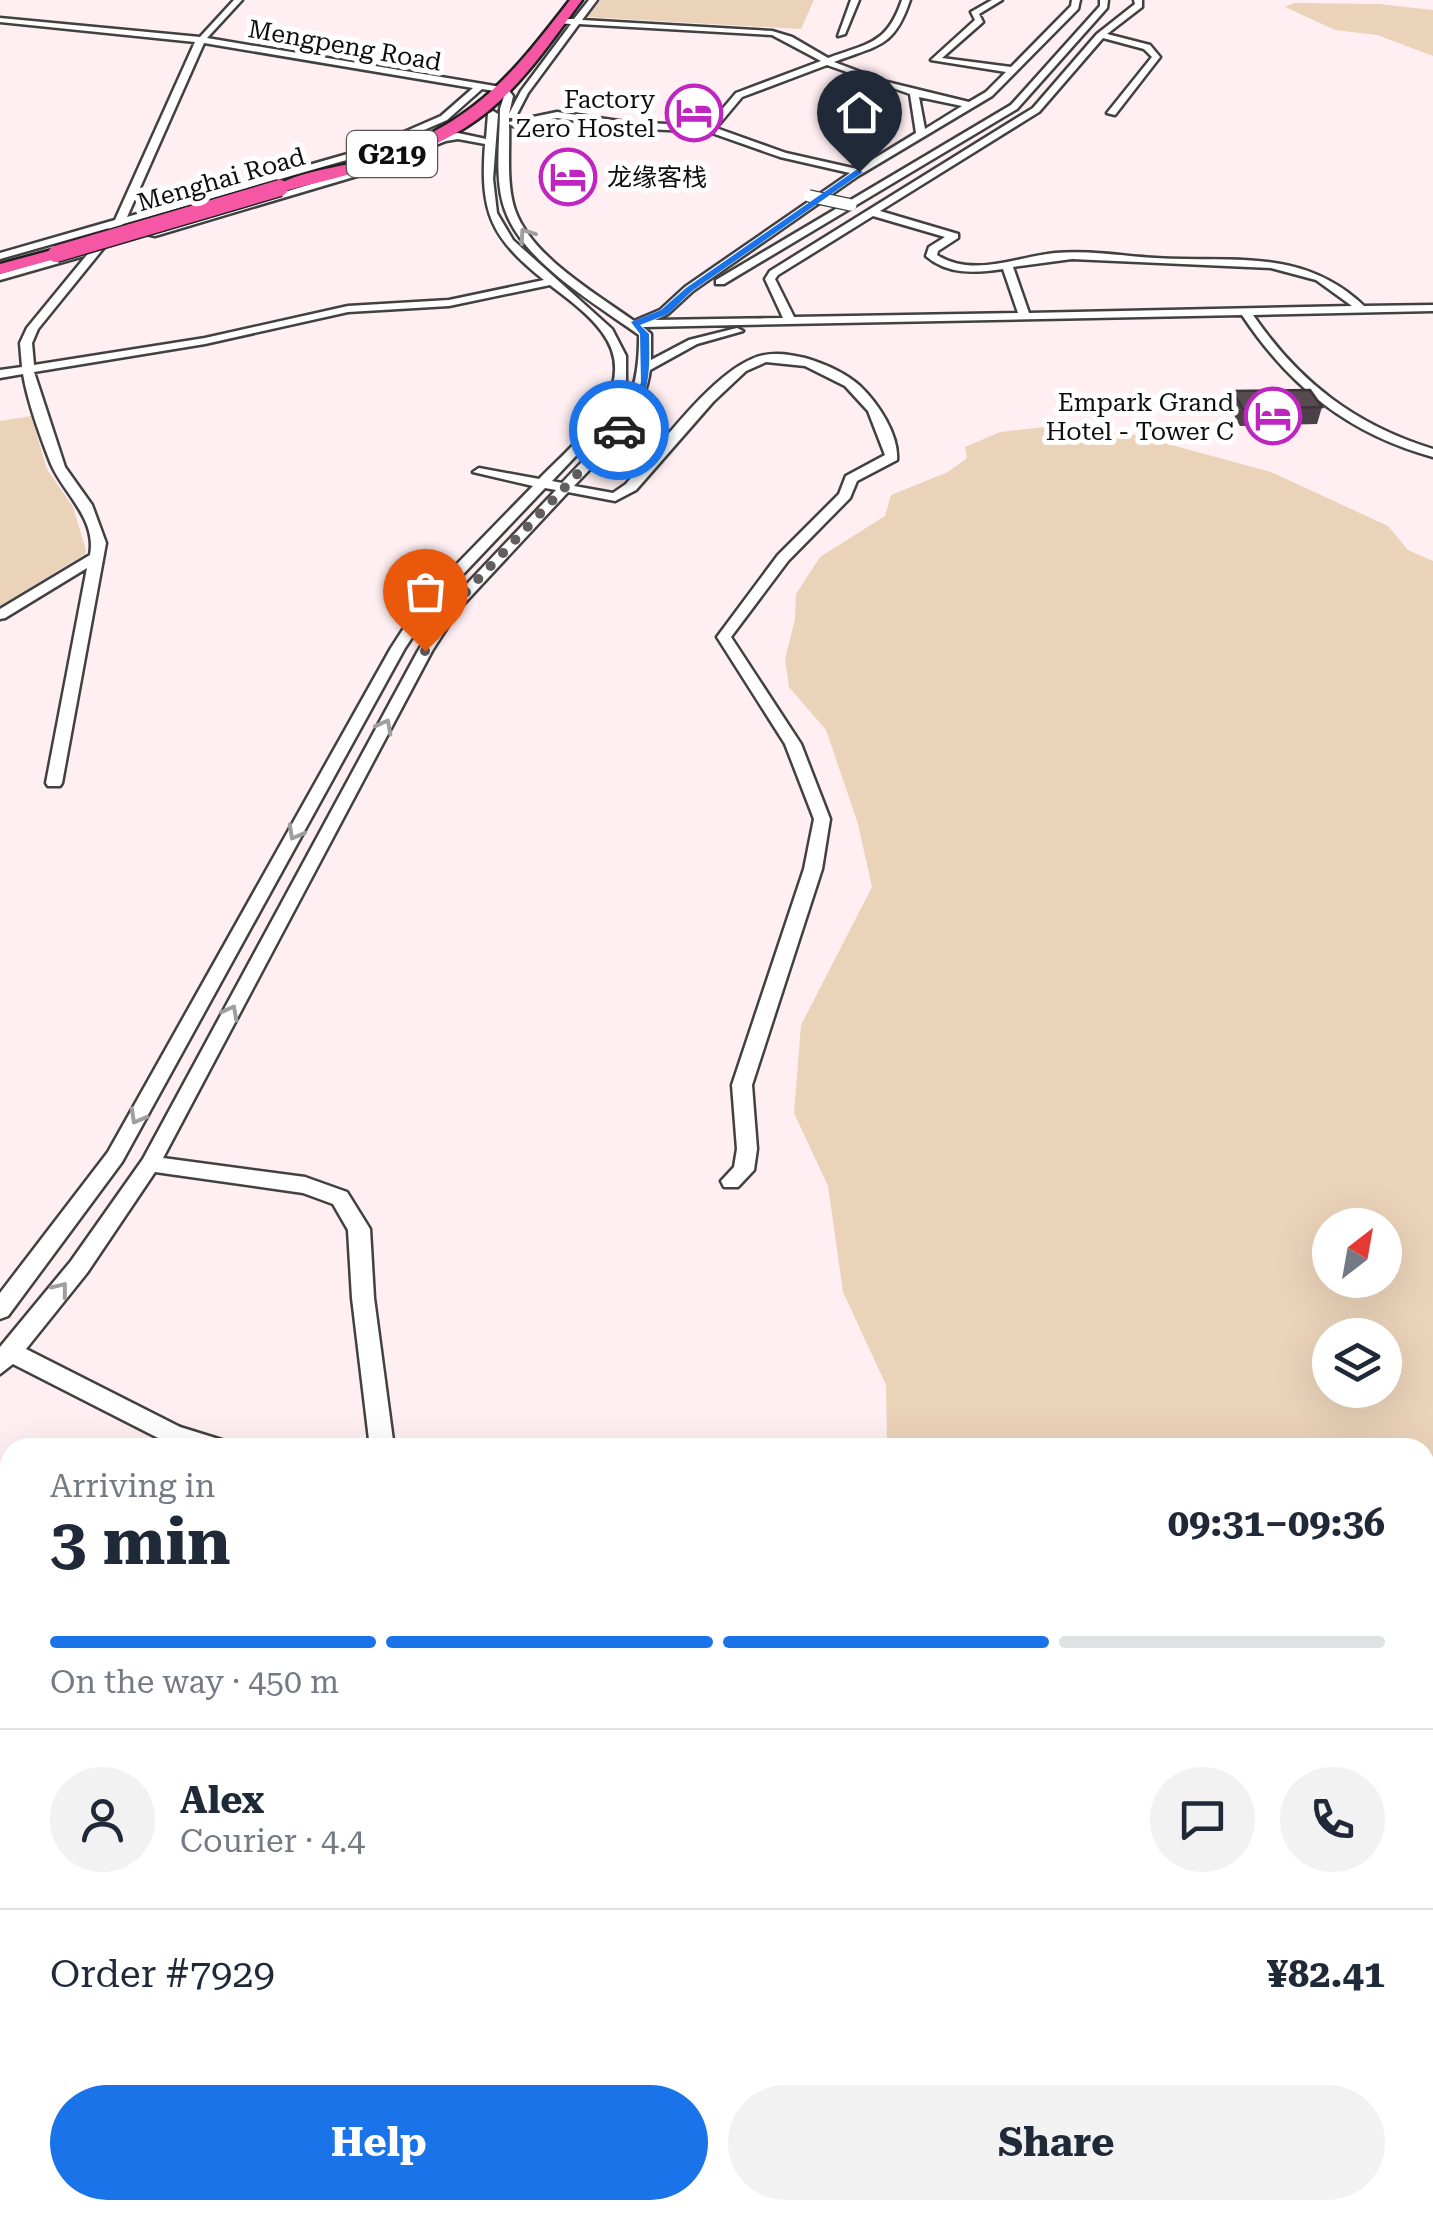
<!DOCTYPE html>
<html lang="en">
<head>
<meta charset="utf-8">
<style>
  :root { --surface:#fff; --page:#f2f2f3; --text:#1f2937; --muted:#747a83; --line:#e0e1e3; --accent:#1a73e8 }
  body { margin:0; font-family:"Roboto Serif","Noto Sans SC",serif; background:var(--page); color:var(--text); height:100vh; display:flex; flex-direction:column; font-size:38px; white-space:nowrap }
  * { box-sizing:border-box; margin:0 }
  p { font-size:32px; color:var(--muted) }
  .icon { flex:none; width:55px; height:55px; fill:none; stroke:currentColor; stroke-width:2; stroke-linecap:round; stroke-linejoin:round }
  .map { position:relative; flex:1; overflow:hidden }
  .panel { position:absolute; left:0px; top:1438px; width:1435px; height:782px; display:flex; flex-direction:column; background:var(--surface); border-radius:30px 30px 0 0; box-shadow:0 10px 40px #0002 }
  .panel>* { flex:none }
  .needle { width:65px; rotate:31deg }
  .controls { position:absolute; left:1312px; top:1208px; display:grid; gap:20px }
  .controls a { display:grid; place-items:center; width:90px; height:90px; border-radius:50%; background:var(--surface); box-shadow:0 10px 40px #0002; font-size:50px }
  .pin { position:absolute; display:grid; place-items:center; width:85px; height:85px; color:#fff; margin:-102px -42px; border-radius:50% 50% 50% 0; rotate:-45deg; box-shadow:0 0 10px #0007 }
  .pin .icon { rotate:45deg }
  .courier { position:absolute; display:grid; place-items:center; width:100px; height:100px; margin:-50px; border:8px solid #1a73e8; border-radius:50%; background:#fff; color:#222; box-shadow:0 2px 12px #0007 }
  .head em { font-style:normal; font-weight:700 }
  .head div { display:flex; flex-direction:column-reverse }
  .head { display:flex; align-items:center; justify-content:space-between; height:170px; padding:0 50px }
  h1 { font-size:65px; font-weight:700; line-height:75px }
  .bar { display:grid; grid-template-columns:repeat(4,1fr); gap:15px 10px; align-content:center; height:120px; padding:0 50px }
  .bar i { height:12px; border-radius:8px; background:var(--line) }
  .bar .selected { background:var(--accent) }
  .bar p { grid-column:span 4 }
  .line { display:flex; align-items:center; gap:25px; padding:0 50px; border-top:2px solid var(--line) }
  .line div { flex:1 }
  .round { display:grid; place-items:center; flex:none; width:105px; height:105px; border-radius:52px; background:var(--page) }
  .action { display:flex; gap:20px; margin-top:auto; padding:20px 50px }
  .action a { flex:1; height:115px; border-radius:60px; background:var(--accent); color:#fff; font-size:40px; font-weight:700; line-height:115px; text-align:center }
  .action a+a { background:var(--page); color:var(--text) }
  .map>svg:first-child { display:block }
</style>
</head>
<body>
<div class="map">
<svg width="1433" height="2219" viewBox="0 0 1433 2219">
  <rect width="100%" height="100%" fill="#ffeff2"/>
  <g fill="#ead3b9" fill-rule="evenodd">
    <path d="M601 0H814L801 29 587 17Z"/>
    <path d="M1294 3 1379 4 1433 10V56L1377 35 1335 30 1285 7Z"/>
    <path d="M31 416 47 469 73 507 86 550 85 554 0 606V421Z"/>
    <path d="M1044 427 1127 433 1271 472 1388 526 1408 550 1433 561V2219H1165V2210H1425V1448L887 1447 886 1385 843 1292 828 1186 794 1113 801 1025 872 887 858 824 826 730 789 687 785 659 795 619 796 594 820 557 885 516 891 495 948 472 967 458 965 447 1000 432ZM1385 1225V1280H1330V1225ZM1385 1335V1390H1330V1335Z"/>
  </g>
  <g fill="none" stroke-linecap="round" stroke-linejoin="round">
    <g stroke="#414141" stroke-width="5">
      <g id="minor">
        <path d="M234 0H242L207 38 507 88 513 96 509 114 521 91 571 24 557 23V19H574L589 0H597L582 20 772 31 792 37 828 58C869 43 887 44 902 0H910C894 48 878 45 834 62L887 82 969 102 986 92 1006 72 931 60 975 20 971 12 992 0H1002L979 14 983 22 942 58 1011 67 1071 6 1072 0H1080L1078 9 992 96 858 176 693 291 668 314 655 320 783 318 765 279 770 271 1033 108 1097 34 1135 4 1134 0H1142V7L1107 34 1150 45 1160 57 1115 115 1107 113 1152 57 1144 49 1103 38 1039 112 880 211 958 234V238L938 251 937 255C973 278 1016 257 1055 253 1088 250 1122 256 1155 258 1233 263 1302 247 1364 306L1433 305V311L1253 315C1299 382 1355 425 1433 449V457C1349 434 1290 387 1242 315L643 327 651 334V360L689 340 737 328 743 331 697 344 650 370C643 420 607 451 574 486L613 493 626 484C658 449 709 377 752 359 769 351 788 354 805 358 825 364 844 372 860 386 878 403 899 435 897 460L857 481 850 498 788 561 731 637 801 744 830 819 822 869 752 1085 757 1149 754 1170 738 1187H724L721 1181 734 1167 737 1149 732 1085 804 869 814 819 785 744 717 637 778 555 839 494 846 476 885 455 868 411 845 386 805 366 766 362 746 371 713 402 636 490 615 501 568 492 459 609 432 651 163 1158 305 1177 347 1192 370 1229 374 1298 394 1448H370L352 1298 348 1230 333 1204 303 1193 155 1172 87 1273 26 1349 180 1427 225 1441 229 1448H182L166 1442 13 1364 0 1374V1347L71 1261 143 1159 418 651 448 604 556 490 545 488 433 606 405 648 122 1162 8 1316 0 1319V1293L108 1152 391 648 422 600 533 486 473 472 479 468 539 479C575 442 644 388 602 332 588 313 568 299 550 285L449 306 348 312 205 344 34 372 65 467 92 505 106 543 62 783 60 786H48L46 783 87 568 5 618 0 619V609L90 555C97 519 64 494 51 464 40 436 28 403 23 374L0 378V370L22 367 20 343 27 328 109 228 0 259V253L115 220 195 42 0 22V18L200 37ZM579 24 772 35 821 61 736 93 708 126 626 122 557 112 509 122V118H515L528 93ZM204 43 473 88 441 116 365 149 127 217ZM827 65 910 94 916 133 857 169 786 153 716 128 742 97ZM482 89 501 92 504 96 500 109C500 140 494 180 505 210 523 262 596 304 639 335 640 413 611 431 562 483L552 481 608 422 626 386V356L612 329 513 240 497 213 493 179 498 114 493 111 488 114 486 139 458 133 431 138 361 169 146 234 155 236 367 173 446 141 458 139 485 144C480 212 490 237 544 280L449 300 348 306 205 338 34 365 32 343 38 329 123 224 371 153 447 120ZM919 97 962 106 925 129ZM557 118 626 128 709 132 780 157 850 173 685 287 660 310 634 321C595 293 531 256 515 210 506 184 510 151 509 124L513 126ZM873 216 945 237 929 247 926 256C948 275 975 273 1003 269L1018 313 794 317 775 279 778 275ZM1072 259 1271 268 1316 280 1352 306 1029 313 1013 267Z"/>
        <path d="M851 0H859L845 34 838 36Z"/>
        <path d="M1100 0H1108L1107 8 1017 109 724 284H716V280L1011 105 1100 6Z"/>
        <path d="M80 251 85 254 84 256 0 280V274Z"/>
        <path d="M207 2210H241L237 2219H203Z"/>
      </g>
    </g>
    <g stroke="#1f1f1f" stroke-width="5">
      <g id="highway">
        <path d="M570 0H582C553 39 525 81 487 112 430 158 350 174 280 192L273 188C297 171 339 168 368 159 471 125 506 83 570 0Z"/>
        <path d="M56 249 64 254 62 257 0 274V264Z"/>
      </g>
    </g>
    <use href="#minor" fill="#fff" fill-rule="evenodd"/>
    <use href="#highway" fill="#f557a5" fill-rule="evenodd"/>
    <g stroke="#414141" stroke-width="14" stroke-linecap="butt">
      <path id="minor-bridge" d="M809 196 851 205"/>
    </g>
    <g stroke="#1f1f1f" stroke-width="16" stroke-linecap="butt">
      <path id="highway-bridge-far1" d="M273 190 280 188"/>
    </g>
    <g stroke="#1f1f1f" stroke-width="19" stroke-linecap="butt">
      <path id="highway-bridge" d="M56 254 280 188"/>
    </g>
    <use href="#minor-bridge" stroke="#fff" stroke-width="11"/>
    <use href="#highway-bridge-far1" stroke="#f557a5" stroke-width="14"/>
    <use href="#highway-bridge" stroke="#f557a5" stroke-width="16"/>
  </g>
  <path fill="#4b4046" d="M1233 391 1322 407 1317 424 1240 426 1230 408Z"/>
  <path fill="#574a51" stroke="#3d3439" stroke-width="2.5" d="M1310 390 1322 407 1243 409 1233 391Z"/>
  <defs><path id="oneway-chevron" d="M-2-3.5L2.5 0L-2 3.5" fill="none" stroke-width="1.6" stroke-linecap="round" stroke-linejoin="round" transform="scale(2.5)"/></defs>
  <g stroke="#9f9f9f">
    <use href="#oneway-chevron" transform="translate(526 235) rotate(-125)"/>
    <use href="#oneway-chevron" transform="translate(385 726) rotate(-62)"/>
    <use href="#oneway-chevron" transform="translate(295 833) rotate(119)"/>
    <use href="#oneway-chevron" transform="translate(231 1012) rotate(-62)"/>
    <use href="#oneway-chevron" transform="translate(137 1117) rotate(119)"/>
    <use href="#oneway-chevron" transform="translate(61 1289) rotate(-52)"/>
  </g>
  <path fill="#1a73e8" d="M856 170 863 172 692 291 668 314 640 325 649 334C650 380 650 394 622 432H615L634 403 641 382 640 334 631 322 661 310 686 288Z"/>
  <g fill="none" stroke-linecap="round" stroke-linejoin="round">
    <path stroke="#625d5e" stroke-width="10" stroke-dasharray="0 18" d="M425 651 452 607 619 430"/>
  </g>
  <defs>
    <g id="hotel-ring" transform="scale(2.875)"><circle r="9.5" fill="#fff" stroke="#bf25bf" stroke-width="1.5"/><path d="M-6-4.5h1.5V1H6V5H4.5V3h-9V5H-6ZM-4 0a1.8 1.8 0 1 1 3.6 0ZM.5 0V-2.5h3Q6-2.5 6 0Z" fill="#bf25bf"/></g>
  </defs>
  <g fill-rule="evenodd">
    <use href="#hotel-ring" x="694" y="113"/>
    <use href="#hotel-ring" x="568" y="177"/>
    <use href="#hotel-ring" x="1273" y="416"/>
  </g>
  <g text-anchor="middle" stroke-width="10" stroke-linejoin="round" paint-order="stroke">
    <g font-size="25" fill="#0e0e0e" stroke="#fff">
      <text transform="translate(345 45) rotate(10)" y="9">Mengpeng Road</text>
      <text transform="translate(221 179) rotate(-16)" y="9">Menghai Road</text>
    </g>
    <g font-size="25" fill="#0e0e0e" stroke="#fff" text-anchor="end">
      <text x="655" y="108">Factory<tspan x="655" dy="29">Zero Hostel</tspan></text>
      <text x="607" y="186" text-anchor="start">龙缘客栈</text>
      <text x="1234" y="411">Empark Grand<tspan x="1234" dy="29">Hotel - Tower C</tspan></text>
    </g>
    <rect fill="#fff" stroke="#565656" stroke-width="2.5" x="347" y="131" width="90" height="46" rx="8"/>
    <g font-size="28" font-weight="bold" fill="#0e0e0e">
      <text x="392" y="164">G219</text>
    </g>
  </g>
</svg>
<div class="controls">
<a><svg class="needle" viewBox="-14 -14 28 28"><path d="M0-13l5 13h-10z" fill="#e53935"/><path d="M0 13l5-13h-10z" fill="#747a83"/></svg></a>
<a><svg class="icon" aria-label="layers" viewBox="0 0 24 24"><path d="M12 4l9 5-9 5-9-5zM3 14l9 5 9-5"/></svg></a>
</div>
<div class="pin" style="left:425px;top:651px;background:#ea580c"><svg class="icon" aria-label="bag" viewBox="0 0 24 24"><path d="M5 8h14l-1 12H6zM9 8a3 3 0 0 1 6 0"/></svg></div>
<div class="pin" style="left:859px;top:172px;background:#1f2937"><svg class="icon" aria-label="home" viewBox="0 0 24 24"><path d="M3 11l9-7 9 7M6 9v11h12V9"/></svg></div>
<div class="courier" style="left:619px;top:430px"><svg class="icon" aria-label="car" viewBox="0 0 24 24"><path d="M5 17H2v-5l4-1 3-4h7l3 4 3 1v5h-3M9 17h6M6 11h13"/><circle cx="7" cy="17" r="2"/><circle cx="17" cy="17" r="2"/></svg></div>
<section class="panel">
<div class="head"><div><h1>3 min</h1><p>Arriving in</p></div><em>09:31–09:36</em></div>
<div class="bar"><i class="selected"></i><i class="selected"></i><i class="selected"></i><i></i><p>On the way · 450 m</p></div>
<div class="line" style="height:180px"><a class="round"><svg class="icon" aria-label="person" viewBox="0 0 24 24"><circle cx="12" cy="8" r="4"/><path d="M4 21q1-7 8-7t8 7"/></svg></a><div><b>Alex</b><p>Courier · 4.4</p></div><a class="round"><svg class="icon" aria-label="chat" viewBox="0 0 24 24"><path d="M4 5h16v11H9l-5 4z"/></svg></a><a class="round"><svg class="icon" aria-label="phone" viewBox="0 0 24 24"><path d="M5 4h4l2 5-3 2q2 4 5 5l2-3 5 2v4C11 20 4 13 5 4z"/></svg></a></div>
<div class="line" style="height:130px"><div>Order #7929</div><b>¥82.41</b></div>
<div class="action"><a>Help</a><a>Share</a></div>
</section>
</div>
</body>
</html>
